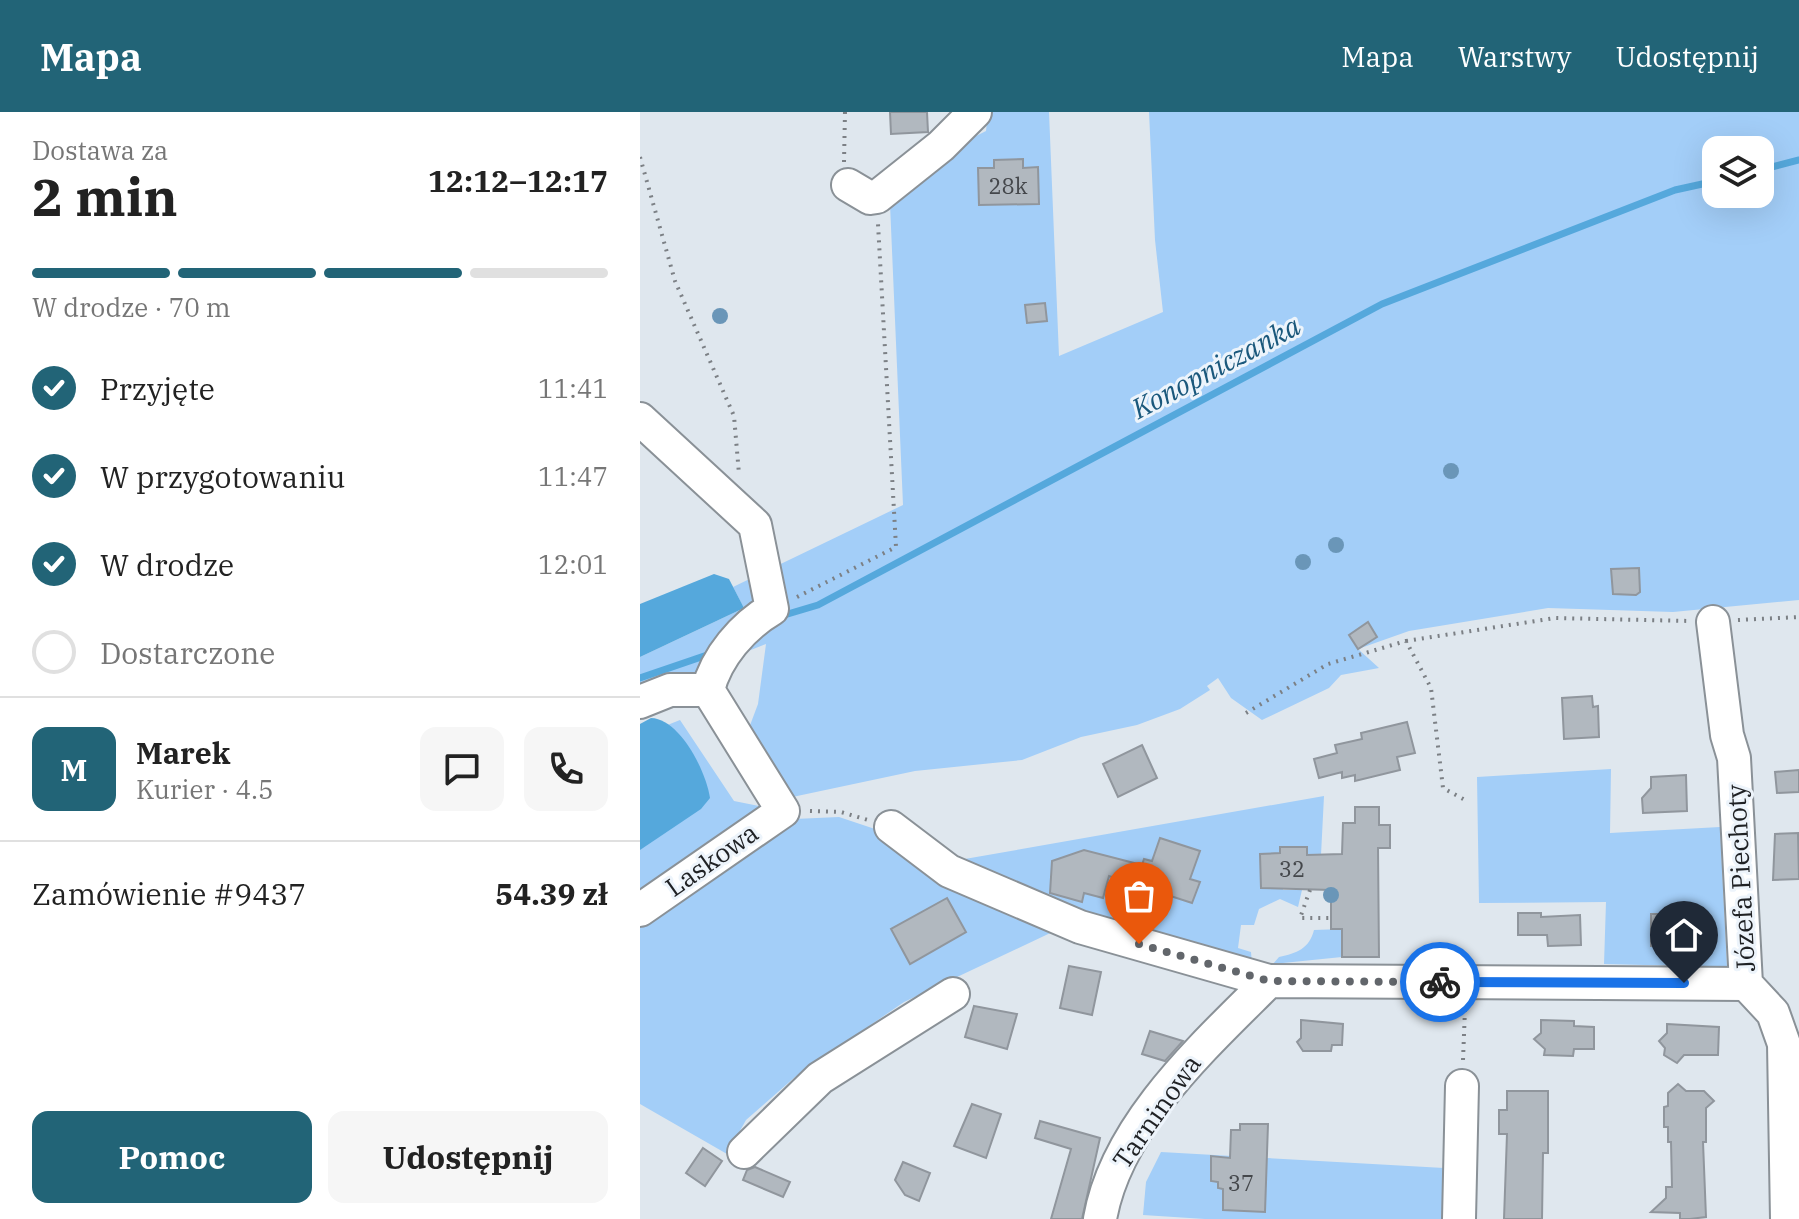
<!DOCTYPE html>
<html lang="pl">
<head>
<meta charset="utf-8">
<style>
  :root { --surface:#fff; --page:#f6f6f6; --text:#222; --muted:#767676; --line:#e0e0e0; --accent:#226477 }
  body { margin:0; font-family:"IBM Plex Serif",serif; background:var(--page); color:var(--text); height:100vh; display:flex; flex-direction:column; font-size:30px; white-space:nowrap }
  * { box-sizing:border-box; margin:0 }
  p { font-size:26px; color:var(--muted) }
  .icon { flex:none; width:44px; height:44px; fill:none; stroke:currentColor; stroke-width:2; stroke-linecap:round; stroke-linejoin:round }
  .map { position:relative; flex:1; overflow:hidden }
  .details { display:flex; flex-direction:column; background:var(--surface); width:640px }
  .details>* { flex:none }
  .controls { position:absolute; left:1062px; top:24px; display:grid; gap:16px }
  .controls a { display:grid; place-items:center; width:72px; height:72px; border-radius:16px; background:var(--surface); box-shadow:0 8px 32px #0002; font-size:40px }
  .pin { position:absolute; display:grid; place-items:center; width:68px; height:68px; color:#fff; margin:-82px -34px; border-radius:50% 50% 50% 0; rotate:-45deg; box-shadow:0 0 8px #0007 }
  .pin .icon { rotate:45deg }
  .courier { position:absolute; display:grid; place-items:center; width:80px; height:80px; margin:-40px; border:6px solid #1a73e8; border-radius:50%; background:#fff; color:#222; box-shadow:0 2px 10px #0007 }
  .overview em { font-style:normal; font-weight:700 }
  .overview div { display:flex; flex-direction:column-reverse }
  .overview { display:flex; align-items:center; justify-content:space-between; height:136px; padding:0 32px }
  h1 { font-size:52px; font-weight:700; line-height:60px }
  .bar { display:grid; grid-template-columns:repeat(4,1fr); gap:12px 8px; align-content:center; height:96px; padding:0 32px }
  .bar i { height:10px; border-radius:6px; background:var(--line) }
  .bar .on { background:var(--accent) }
  .bar p { grid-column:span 4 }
  .line { display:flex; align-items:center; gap:20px; padding:0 32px; border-top:2px solid var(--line) }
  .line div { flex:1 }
  .round { display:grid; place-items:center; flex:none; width:84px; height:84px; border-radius:16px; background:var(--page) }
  ol { padding:0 32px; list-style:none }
  li { display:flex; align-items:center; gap:24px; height:88px }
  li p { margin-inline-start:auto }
  li .icon { padding:8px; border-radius:50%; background:var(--accent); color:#fff; stroke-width:4 }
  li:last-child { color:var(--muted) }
  li i { width:44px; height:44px; border:4px solid var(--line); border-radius:50% }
  .button { display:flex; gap:16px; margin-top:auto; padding:16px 32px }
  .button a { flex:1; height:92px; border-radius:16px; background:var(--accent); color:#fff; font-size:32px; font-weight:700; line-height:92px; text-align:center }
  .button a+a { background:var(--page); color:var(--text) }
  header { display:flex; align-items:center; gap:48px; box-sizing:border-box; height:112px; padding:0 40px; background:var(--accent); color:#fff }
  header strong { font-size:38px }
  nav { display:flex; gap:44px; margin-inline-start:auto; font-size:28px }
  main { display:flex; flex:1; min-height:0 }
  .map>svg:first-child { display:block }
</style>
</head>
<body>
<header>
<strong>Mapa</strong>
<nav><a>Mapa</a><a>Warstwy</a><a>Udostępnij</a></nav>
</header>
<main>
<section class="details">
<div class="overview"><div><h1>2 min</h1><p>Dostawa za</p></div><em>12:12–12:17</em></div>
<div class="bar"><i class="on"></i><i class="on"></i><i class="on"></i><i></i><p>W drodze · 70 m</p></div>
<ol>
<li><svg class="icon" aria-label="check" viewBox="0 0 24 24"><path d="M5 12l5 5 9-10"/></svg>Przyjęte<p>11:41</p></li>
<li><svg class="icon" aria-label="check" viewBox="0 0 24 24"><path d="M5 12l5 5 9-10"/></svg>W przygotowaniu<p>11:47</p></li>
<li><svg class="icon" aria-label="check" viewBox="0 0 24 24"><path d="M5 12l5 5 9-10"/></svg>W drodze<p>12:01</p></li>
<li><i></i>Dostarczone</li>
</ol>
<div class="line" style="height:144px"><b class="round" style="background:var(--accent);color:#fff">M</b><div><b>Marek</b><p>Kurier · 4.5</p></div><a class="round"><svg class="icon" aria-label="chat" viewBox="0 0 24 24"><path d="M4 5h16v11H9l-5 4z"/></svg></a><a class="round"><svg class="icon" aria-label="phone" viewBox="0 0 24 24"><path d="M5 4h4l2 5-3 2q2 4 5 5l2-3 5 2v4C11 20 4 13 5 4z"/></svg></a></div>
<div class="line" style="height:104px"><div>Zamówienie #9437</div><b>54.39 zł</b></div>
<div class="button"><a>Pomoc</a><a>Udostępnij</a></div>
</section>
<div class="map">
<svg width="1159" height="1107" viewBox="0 0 1159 1107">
  <rect width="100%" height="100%" fill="#dfe7ee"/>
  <g fill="#a3cef8" fill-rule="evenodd">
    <path d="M348 0H409L419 244 523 200 515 128 509 0H1159V488L1033 500 908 496 769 519 718 537 739 556 701 563 689 576 622 608 591 586 578 566 567 574 570 578 540 597 497 613 441 625 382 648 275 659 143 687 106 624 118 592 126 532 0 582V545L104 496 93 475 263 393 250 92 330 27 346 19ZM1076 38H1120V82H1076Z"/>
    <path d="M40 608 94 689 143 699 132 708 199 705 244 720 423 815 264 890 155 965 106 1008 87 1042 0 992V624Z"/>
    <path d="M971 657 970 721 1080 715 1087 855 964 852 966 790 839 791 837 665Z"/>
    <path d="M684 684 681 743H667L666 735H641L640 742H620L642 772 643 778H662L658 795 640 787 619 797 614 813H601L598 836 611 840 612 852 455 810 319 748Z"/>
    <path d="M702 817V845L633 852 639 845C657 841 669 837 674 818Z"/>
    <path d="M521 1040 804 1056 803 1107H565L503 1103 506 1070Z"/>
  </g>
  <g fill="#55a8dc">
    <path d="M74 462 89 467 104 496 0 545V492Z"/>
    <path d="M11 606C40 607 66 659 70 686L61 697 0 738V612Z"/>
  </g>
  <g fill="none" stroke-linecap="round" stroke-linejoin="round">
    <g stroke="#55a8dc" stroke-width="7">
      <path d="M1120 58 1159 48"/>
      <path d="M141 504 178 493 742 192 1035 78 1076 69"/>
      <path d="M0 566 73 541"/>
    </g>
  </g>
  <g fill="#b1b8bf" stroke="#90969d" stroke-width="2">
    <path d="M250 0H287L288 20 251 22Z"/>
    <path d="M383 47V56L398 55 399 92 339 93 338 56H354V48Z"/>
    <path d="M405 191 407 209 387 211 385 193Z"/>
    <path d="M999 456 1000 480 996 483 973 482 971 457Z"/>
    <path d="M728 510 737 525 718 537 709 523Z"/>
    <path d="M952 584 953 595 958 594 959 625 924 627 922 586Z"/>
    <path d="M767 610 775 641 757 645 760 658 715 669V663L702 666V660L679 666 674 647 697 641 695 633 722 627 721 621Z"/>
    <path d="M502 633 517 666 478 685 463 652Z"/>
    <path d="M1159 658V680L1137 681 1135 660Z"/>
    <path d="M1046 663 1047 699 1003 701 1002 686 1011 676V665Z"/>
    <path d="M715 695H739V713H750V736H738L739 845H702V817H691V778L621 776 620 742 640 741V735H667V743L702 742 703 711H715Z"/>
    <path d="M1158 721 1159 767 1133 768 1135 722Z"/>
    <path d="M520 726 560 739 550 767 560 770 552 791 469 764 463 786 444 781 442 790 410 781 412 749 444 738 502 753 504 747 512 749Z"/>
    <path d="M307 786 326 820 270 852 251 817Z"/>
    <path d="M878 801H901V805L940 803 941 833 908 834 907 823H878Z"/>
    <path d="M1011 802H1047V833L1011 834Z"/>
    <path d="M429 854 461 860 452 903 420 896Z"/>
    <path d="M334 894 377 902 367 937 325 925Z"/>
    <path d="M661 908 703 912 702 933H692L691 939H663L657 930 661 926Z"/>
    <path d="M901 908 934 909V914L954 915V937H934L933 944 904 943 905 937 894 927 901 921Z"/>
    <path d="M1027 912 1079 915 1078 943H1044L1037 951 1024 943 1025 936 1019 929 1027 921Z"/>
    <path d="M510 919 543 929 525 949 502 942Z"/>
    <path d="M1038 972 1046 979H1064L1074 989 1066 996V1030H1063L1066 1105 1050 1107H1040V1101L1011 1100 1026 1086V1075H1032L1031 1030H1028V1015H1024V995L1028 994V981Z"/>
    <path d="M867 979H908V1041H903L902 1107H864L867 1022H859V998H867Z"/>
    <path d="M332 992 361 1002 346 1046 314 1034Z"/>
    <path d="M400 1009 460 1026 442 1107H411L431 1037 395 1026Z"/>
    <path d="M600 1012H628L625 1100 583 1098V1077L578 1076V1070L571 1069V1044L590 1046 591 1018H600Z"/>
    <path d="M63 1036 82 1049 65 1074 46 1061Z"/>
    <path d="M263 1050 290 1061 279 1089 265 1083 255 1068Z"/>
    <path d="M115 1055 150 1070 143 1085 103 1068 107 1058Z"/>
  </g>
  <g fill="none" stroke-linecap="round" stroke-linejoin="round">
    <g stroke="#8a9197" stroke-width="36">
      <g id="minor">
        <path d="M208 73 230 86 237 85 301 34 335 0"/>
        <path d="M0 307 115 413 132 497C103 514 76 545 68 578L143 699 0 798"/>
        <path d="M1073 510 1087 623 1094 646 1106 872 1133 901 1144 932 1147 1107"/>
        <path d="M0 590 30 578H68"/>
        <path d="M251 715 309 759 440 815 629 869"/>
        <path d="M104 1040 180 966 313 882"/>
        <path d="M460 1107C476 1013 564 934 629 869L1106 872"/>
        <path d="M819 1107 822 974"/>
      </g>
    </g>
    <g stroke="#7c8085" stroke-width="4" stroke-dasharray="2 6" stroke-linecap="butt">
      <path d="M0 45 35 169 94 304 99 362"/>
      <path d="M204 50 205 0"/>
      <path d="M157 485 256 435 238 112"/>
      <path d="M1098 508 1159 505"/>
      <path d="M766 529 915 506 1050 509"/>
      <path d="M606 601 688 552 766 529 791 576 803 676 825 688"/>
      <path d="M170 699 201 700 228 708"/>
      <path d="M670 778 660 806H691"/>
      <path d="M823 948 825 897"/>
    </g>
    <use href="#minor" stroke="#fff" stroke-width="32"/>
  </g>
  <g fill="#6a96b8">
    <circle cx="80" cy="204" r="8"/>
    <circle cx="811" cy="359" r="8"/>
    <circle cx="696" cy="433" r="8"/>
    <circle cx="663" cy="450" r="8"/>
    <circle cx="691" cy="783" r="8"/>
  </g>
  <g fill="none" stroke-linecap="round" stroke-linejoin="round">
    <path stroke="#62666b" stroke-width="8" stroke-dasharray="0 14.4" d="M499 832 629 869 800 870"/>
    <path stroke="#1a73e8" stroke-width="10" d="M800 870 1044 871"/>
  </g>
  <g text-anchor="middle" stroke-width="6" stroke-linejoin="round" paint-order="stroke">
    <g font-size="22" fill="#44474b">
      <text x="368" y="82">28k</text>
      <text x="652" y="765">32</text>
      <text x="601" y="1079">37</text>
    </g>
    <g font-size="26" fill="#1f2124" stroke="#edf4fb">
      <text transform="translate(72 748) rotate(-35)" y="9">Laskowa</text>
      <text transform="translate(1101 766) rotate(-93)" y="9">Józefa Piechoty</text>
      <text transform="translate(517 1000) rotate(-55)" y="9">Tarninowa</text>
    </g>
    <g font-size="28" font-style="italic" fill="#1a587c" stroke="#edf4fb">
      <text transform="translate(576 255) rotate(-28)" y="10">Konopniczanka</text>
    </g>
  </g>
</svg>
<div class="controls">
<a><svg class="icon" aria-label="layers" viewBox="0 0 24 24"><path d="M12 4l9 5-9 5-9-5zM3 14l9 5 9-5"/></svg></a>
</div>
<div class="pin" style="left:499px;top:832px;background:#ea580c"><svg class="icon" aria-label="bag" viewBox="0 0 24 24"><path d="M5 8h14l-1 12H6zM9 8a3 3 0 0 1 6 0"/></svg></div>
<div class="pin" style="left:1044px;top:871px;background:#1f2937"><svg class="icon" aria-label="home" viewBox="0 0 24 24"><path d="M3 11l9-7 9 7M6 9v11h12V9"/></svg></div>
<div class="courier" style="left:800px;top:870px"><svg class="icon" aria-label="bike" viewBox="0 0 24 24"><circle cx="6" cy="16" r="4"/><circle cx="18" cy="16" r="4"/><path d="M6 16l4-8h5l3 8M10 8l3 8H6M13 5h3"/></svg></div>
</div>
</main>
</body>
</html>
